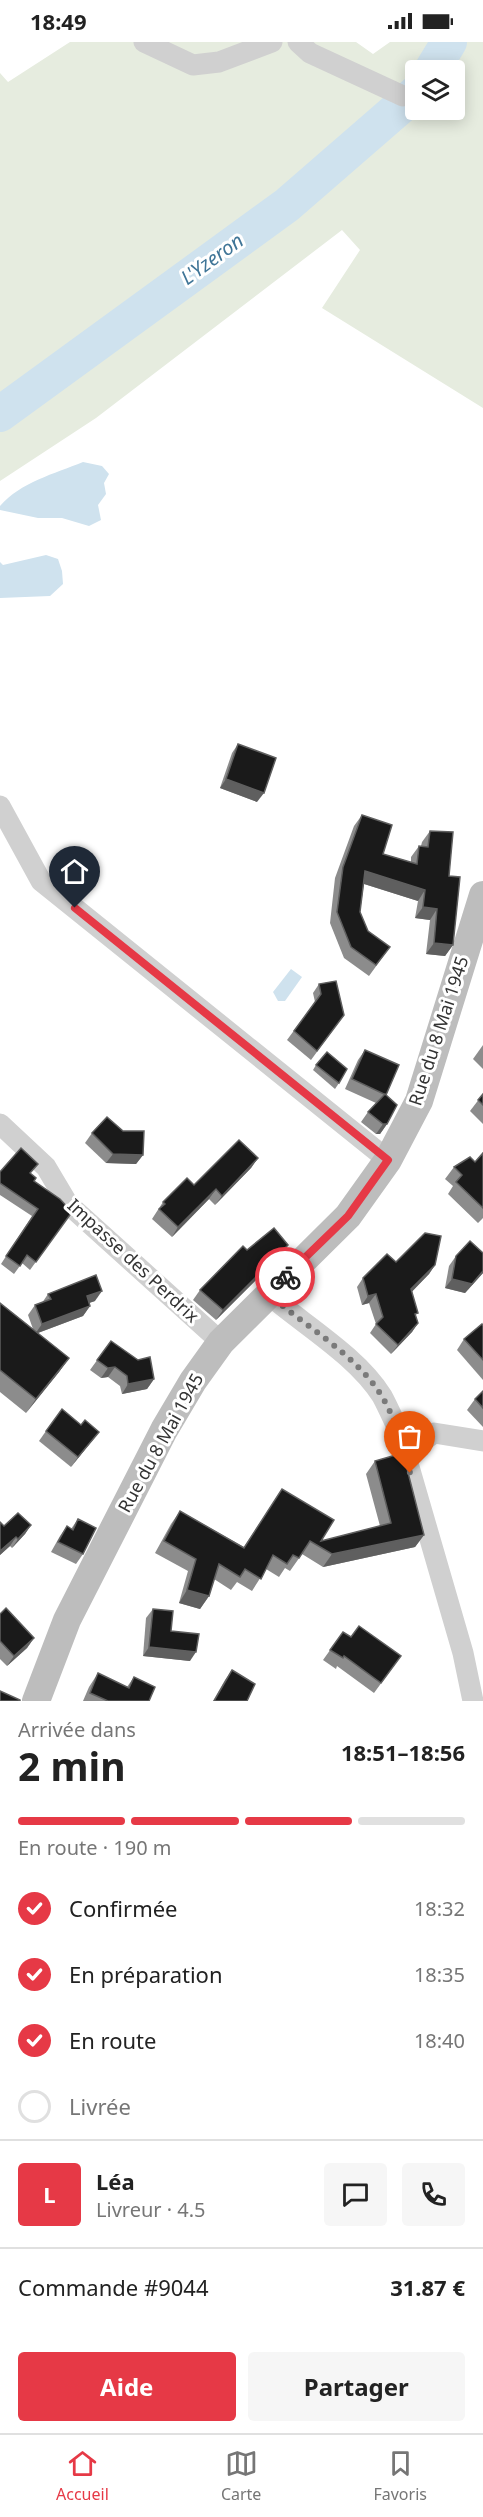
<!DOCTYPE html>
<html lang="fr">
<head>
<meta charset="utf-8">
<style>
  :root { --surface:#fff; --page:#f6f6f6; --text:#222; --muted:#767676; --line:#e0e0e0; --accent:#e63946 }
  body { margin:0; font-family:"Noto Sans",sans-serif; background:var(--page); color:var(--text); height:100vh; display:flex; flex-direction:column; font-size:22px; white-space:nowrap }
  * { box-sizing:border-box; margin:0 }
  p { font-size:20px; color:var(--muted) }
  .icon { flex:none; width:33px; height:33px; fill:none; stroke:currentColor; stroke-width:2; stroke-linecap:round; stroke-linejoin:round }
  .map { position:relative; height:1659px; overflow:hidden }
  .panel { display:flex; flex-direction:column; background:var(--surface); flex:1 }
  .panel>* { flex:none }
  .fabs { position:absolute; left:405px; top:18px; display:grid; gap:12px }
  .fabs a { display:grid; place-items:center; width:60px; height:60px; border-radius:6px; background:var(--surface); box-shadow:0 3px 15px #0003; font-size:30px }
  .pin { position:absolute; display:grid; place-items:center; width:51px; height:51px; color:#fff; margin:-62px -26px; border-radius:50% 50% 50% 0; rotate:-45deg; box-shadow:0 0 6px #0007 }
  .pin .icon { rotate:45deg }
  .courier { position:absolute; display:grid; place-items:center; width:60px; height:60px; margin:-30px; border:4px solid #e63946; border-radius:50%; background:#fff; color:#222; box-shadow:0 2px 8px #0007 }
  .headline em { font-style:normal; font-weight:700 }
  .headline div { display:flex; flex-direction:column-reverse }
  .headline { display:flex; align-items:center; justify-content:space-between; height:102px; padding:0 18px }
  h1 { font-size:39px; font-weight:700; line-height:45px }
  .bar { display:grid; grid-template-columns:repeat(4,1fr); gap:9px 6px; align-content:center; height:72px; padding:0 18px }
  .bar i { height:8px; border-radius:4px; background:var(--line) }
  .bar .on { background:var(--accent) }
  .bar p { grid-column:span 4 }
  .line { display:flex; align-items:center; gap:15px; padding:0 18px; border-top:2px solid var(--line) }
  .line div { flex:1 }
  .round { display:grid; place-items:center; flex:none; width:63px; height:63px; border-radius:6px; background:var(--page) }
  ol { padding:0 18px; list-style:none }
  li { display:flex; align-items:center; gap:18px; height:66px }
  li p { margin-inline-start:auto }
  li .icon { padding:6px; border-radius:50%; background:var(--accent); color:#fff; stroke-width:4 }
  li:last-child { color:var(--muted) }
  li i { width:33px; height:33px; border:3px solid var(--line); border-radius:50% }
  .cta { display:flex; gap:12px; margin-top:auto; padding:12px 18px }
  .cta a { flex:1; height:69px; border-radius:6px; background:var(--accent); color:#fff; font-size:24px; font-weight:700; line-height:69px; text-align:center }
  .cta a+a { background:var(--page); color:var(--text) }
  .status { display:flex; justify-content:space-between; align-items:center; height:42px; padding:0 30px; background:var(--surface); direction:ltr }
  .status svg { height:16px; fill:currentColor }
  .menu { display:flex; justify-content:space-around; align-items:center; height:84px; border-top:2px solid var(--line); background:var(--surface); font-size:16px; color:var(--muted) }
  .menu a { display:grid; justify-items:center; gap:3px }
  .menu .on { color:var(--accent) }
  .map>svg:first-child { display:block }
</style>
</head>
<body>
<div class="status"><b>18:49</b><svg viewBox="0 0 49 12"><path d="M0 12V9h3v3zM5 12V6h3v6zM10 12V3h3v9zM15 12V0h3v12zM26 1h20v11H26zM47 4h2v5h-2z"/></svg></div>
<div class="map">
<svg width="483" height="1659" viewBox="0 0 483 1659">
  <rect width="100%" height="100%" fill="#fff"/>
  <path fill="#e6ecdf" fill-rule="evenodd" d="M70 0H356L373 12 390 0H483V366L322 266 360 208 342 188 96 376 0 439V31L8 40ZM416 28H454V68H416Z"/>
  <g fill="#cfe2ee">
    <path d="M83 420 102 424 109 432 104 441 106 452 98 463 101 478 89 484 62 476H38L0 468V464C21 440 54 432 83 420Z"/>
    <path d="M46 513 58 517 62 529 63 542 50 554 0 556V520L3 523Z"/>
    <path d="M291 927 302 935 285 959H278L273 950Z"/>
  </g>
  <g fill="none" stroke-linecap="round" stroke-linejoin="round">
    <g stroke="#cfe2ee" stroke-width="36">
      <path d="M432 28 449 0"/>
      <path d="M0 372 287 163 416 51"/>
    </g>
    <g stroke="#d0d0d0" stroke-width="21">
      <path d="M144 0 193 23 219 20 272 0"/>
      <path d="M298 0 310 11 403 54"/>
      <path d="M0 764 41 839 388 1118"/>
      <path d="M0 1082 46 1125 68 1162 221 1300"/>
      <path d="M268 1252C304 1283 357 1314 382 1354 388 1365 393 1377 398 1387L463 1611 473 1659"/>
      <path d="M405 1411 434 1391 483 1399"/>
    </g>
    <path stroke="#bdbdbd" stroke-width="28" d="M36 1659 67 1578 164 1388 193 1339 221 1300 348 1174 388 1118 419 1059 483 853"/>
  </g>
  <g fill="#8c8c8c">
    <path d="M238 702 257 760 220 746 232 711Z"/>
    <path d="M362 773 383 812 411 820V815L419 804H421L422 800 430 789 449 834 453 903 445 914 426 912 430 878 415 876 418 859 364 842 360 870 368 889 390 905 369 934 344 916 330 881 335 836 354 784Z"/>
    <path d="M319 942 344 973 311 1018 287 998 315 960 313 951Z"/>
    <path d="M483 1003V1027L473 1017Z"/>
    <path d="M365 1008 386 1053 387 1082 380 1092H376L361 1080 368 1070 376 1061 345 1047 358 1018Z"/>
    <path d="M316 1023 339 1041 335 1047 313 1028Z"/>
    <path d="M483 1052V1082L470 1069Z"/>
    <path d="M92 1091 143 1113 136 1122 106 1121 85 1101Z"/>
    <path d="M483 1111V1176L478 1181 448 1152 453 1144 445 1137 454 1125 475 1120Z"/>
    <path d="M258 1116 251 1126 215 1163 209 1157 172 1195 152 1177 163 1160 194 1143Z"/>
    <path d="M0 1130 31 1132 34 1139 72 1170 30 1228 22 1221 14 1232 1 1222 32 1174 0 1153Z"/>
    <path d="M288 1203 281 1213 216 1278 193 1258 200 1248 247 1208Z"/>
    <path d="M483 1211V1231L465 1251 445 1246 449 1224 456 1214Z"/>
    <path d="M396 1220 435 1223 429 1232 412 1249 416 1274 418 1281 412 1290 391 1312 370 1291 376 1282 369 1261 362 1263 357 1245 363 1236Z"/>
    <path d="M48 1252 95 1259 89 1261 90 1264 83 1274 38 1291 69 1316 59 1330 26 1371 0 1350V1261L33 1287 28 1273 35 1263 42 1261Z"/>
    <path d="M483 1284V1338L457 1308 464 1297Z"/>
    <path d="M111 1299 154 1337 147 1347 122 1352 120 1344 108 1335 101 1336 90 1328Z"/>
    <path d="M483 1349V1385L467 1368 475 1357Z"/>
    <path d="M81 1383 99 1390 71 1425 39 1399 46 1389Z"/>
    <path d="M375 1419 424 1493 415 1505 323 1525 302 1512 290 1529 285 1526 279 1535 266 1527 252 1549 237 1540 231 1548 214 1537 209 1554 200 1567 179 1561 188 1529 155 1511 171 1482 180 1469 244 1505 282 1447 321 1499 380 1484 366 1432Z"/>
    <path d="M78 1477 83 1512 76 1522 51 1510 60 1494 67 1484 71 1487Z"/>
    <path d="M0 1480 4 1484 31 1483 25 1492 12 1506 10 1504 0 1513Z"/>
    <path d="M153 1567 171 1589 190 1619 143 1614 146 1576Z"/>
    <path d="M0 1572 34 1596 27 1606 7 1624 0 1617Z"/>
    <path d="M359 1584 401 1614 374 1651 337 1624 336 1627 323 1618 343 1590 351 1595Z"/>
    <path d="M232 1628 247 1659H213L225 1638Z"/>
    <path d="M98 1631 127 1645 134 1635 149 1659H83L89 1645Z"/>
  </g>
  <g fill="#5f5f5f">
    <path d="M226 737 264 751 257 760 220 746Z"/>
    <path d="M365 829 425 848 418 859 358 840Z"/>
    <path d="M423 865 437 867 430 878 415 876Z"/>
    <path d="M434 901 453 903 445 914 426 912Z"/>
    <path d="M383 1082H387L380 1092H376Z"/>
    <path d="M113 1112 143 1113 136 1122 106 1121Z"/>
    <path d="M258 1116 251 1126 215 1163 222 1154Z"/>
    <path d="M216 1147 209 1157 172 1195 178 1185Z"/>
    <path d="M288 1203 281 1213 216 1278 223 1268Z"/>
    <path d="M435 1223 429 1232 405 1257 411 1247Z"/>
    <path d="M483 1229V1231L465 1251 445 1246 452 1237Z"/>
    <path d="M102 1249 95 1259 80 1264 87 1254Z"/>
    <path d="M376 1252 369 1261 362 1263 368 1254Z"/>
    <path d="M90 1264 83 1274 35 1292 42 1282Z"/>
    <path d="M418 1281 412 1290 391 1312 398 1303Z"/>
    <path d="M69 1316 59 1330 26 1371 36 1357Z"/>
    <path d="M115 1325 108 1335 101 1336 108 1326Z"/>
    <path d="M154 1337 147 1347 122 1352 128 1342Z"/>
    <path d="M99 1390 71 1425 78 1415Z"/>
    <path d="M31 1483 25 1492 12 1506 18 1497Z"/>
    <path d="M424 1493 415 1505 323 1525 332 1512Z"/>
    <path d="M16 1495 10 1504 0 1513V1509Z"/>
    <path d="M187 1548 209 1554 200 1567 179 1561Z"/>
    <path d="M34 1596 27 1606 7 1624 14 1614Z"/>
    <path d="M149 1605 196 1610 190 1619 143 1614Z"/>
  </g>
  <g fill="#1a1a1a" stroke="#5f5f5f" stroke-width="1.5">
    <path d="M238 702 276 716 264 751 226 737Z"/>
    <path d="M362 773 392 783 383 812 417 822 419 804 428 805 430 789 453 790 449 834 460 835 453 903 434 901 437 867 423 865 425 848 365 829 360 870 368 889 390 905 376 923 351 905 337 870 343 825Z"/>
    <path d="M336 939 344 973 317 1009 294 989 321 952 319 942Z"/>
    <path d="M365 1008 399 1023 386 1053 352 1037Z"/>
    <path d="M327 1010 347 1027 339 1041 316 1023Z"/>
    <path d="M385 1052 397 1063 387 1082H383L368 1070Z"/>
    <path d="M483 1052V1063L478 1058Z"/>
    <path d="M107 1075 123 1089H144L143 1113 113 1112 92 1091Z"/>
    <path d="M239 1098 258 1116 222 1154 216 1147 178 1185 159 1167 165 1162 163 1160 187 1136 194 1143Z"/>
    <path d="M21 1106 38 1122 30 1131 36 1136 34 1139 60 1157 72 1170 36 1220 27 1213 20 1224 6 1214 38 1167 0 1141V1130Z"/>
    <path d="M483 1111V1166L456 1140 462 1133 454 1125 470 1115 475 1120Z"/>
    <path d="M274 1186 288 1203 223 1268 200 1248 243 1204 247 1208Z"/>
    <path d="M425 1191 441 1194 435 1223 411 1247 418 1271 415 1272 418 1281 398 1303 376 1282 383 1275 376 1252 368 1254 363 1236 387 1212 396 1220Z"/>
    <path d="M470 1199 483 1211V1229L472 1242 452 1237 456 1214Z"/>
    <path d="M96 1233 102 1249 87 1254 90 1264 42 1282 35 1263 51 1257 48 1252Z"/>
    <path d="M0 1261 69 1316 36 1357 0 1328Z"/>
    <path d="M482 1282 483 1284V1318L464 1297Z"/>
    <path d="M111 1299 138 1318 150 1315 154 1337 128 1342 127 1334 115 1325 108 1326 97 1318Z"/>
    <path d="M483 1349V1366L475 1357Z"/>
    <path d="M62 1367 81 1383 85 1378 99 1390 78 1415 46 1389Z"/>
    <path d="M403 1411 424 1493 332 1512 310 1499 299 1516 293 1513 287 1522 273 1513 261 1537 245 1527 240 1535 219 1522 209 1554 187 1548 196 1517 164 1499 180 1469 244 1506 282 1447 334 1478 321 1499 391 1481 375 1419Z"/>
    <path d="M18 1471 31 1483 18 1497 16 1495 0 1509V1480L4 1484Z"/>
    <path d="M78 1477 96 1486 83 1512 58 1500 67 1484 73 1488Z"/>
    <path d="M6 1566 34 1596 14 1614 0 1599V1572Z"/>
    <path d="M153 1567 173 1569 171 1589 199 1592 196 1610 149 1605Z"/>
    <path d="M359 1584 401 1614 381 1641 344 1614 343 1616 330 1608 343 1590 351 1595Z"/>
    <path d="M232 1628 255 1642 247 1659H214Z"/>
    <path d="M98 1631 129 1646 134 1635 155 1645 149 1659H108L90 1651Z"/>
    <path d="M0 1649 20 1658V1659H0Z"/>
  </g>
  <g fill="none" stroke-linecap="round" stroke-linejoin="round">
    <path stroke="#7a7a7a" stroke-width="6" stroke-dasharray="0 10.8" d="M285 1235 268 1252C304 1283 356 1313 381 1353 396 1377 403 1404 410 1431"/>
    <path stroke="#e63946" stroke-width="8" d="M75 866 388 1118 348 1174 285 1235"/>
  </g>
  <g text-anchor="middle" stroke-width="6" stroke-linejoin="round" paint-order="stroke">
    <g font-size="18" fill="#333" stroke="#fff">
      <text transform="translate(439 989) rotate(-72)" y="6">Rue du 8 Mai 1945</text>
      <text transform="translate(133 1219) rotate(43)" y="6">Impasse des Perdrix</text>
      <text transform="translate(161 1401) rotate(-61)" y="6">Rue du 8 Mai 1945</text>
    </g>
    <g font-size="20" font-style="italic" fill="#3f7597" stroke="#fff">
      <text transform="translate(212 217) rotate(-36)" y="7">L'Yzeron</text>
    </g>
  </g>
</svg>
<div class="fabs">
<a><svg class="icon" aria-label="layers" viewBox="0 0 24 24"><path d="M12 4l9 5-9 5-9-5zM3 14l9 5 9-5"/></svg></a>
</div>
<div class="pin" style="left:410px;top:1431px;background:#ea580c"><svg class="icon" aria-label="bag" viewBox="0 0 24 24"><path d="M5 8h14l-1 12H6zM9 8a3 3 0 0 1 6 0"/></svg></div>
<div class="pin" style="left:75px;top:866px;background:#1f2937"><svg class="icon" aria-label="home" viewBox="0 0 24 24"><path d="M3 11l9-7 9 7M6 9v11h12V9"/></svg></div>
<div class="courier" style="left:285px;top:1235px"><svg class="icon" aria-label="bike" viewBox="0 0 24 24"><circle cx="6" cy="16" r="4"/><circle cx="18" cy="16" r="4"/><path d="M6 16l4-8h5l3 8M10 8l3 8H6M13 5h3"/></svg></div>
</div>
<section class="panel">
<div class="headline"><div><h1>2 min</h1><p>Arrivée dans</p></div><em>18:51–18:56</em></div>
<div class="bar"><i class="on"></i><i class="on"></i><i class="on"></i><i></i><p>En route · 190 m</p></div>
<ol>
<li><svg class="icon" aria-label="check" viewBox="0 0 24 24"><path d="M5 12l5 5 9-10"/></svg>Confirmée<p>18:32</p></li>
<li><svg class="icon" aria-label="check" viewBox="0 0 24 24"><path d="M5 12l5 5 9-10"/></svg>En préparation<p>18:35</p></li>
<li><svg class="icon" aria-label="check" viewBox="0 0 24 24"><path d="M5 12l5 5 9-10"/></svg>En route<p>18:40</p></li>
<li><i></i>Livrée</li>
</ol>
<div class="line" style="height:108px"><b class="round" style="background:var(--accent);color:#fff">L</b><div><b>Léa</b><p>Livreur · 4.5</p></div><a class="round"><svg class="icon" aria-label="chat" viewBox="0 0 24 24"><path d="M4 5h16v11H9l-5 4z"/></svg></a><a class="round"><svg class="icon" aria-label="phone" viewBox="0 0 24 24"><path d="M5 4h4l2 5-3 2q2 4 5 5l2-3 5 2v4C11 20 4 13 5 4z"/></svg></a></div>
<div class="line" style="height:78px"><div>Commande #9044</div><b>31.87 €</b></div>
<div class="cta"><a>Aide</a><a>Partager</a></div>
</section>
<nav class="menu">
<a class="on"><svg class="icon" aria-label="home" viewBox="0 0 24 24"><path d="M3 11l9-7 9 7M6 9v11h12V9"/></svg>Accueil</a>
<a><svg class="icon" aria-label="map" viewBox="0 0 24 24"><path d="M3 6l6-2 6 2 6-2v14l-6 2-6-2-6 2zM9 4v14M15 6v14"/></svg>Carte</a>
<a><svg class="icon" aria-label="saved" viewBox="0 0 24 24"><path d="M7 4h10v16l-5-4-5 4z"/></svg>Favoris</a>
</nav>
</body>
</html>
